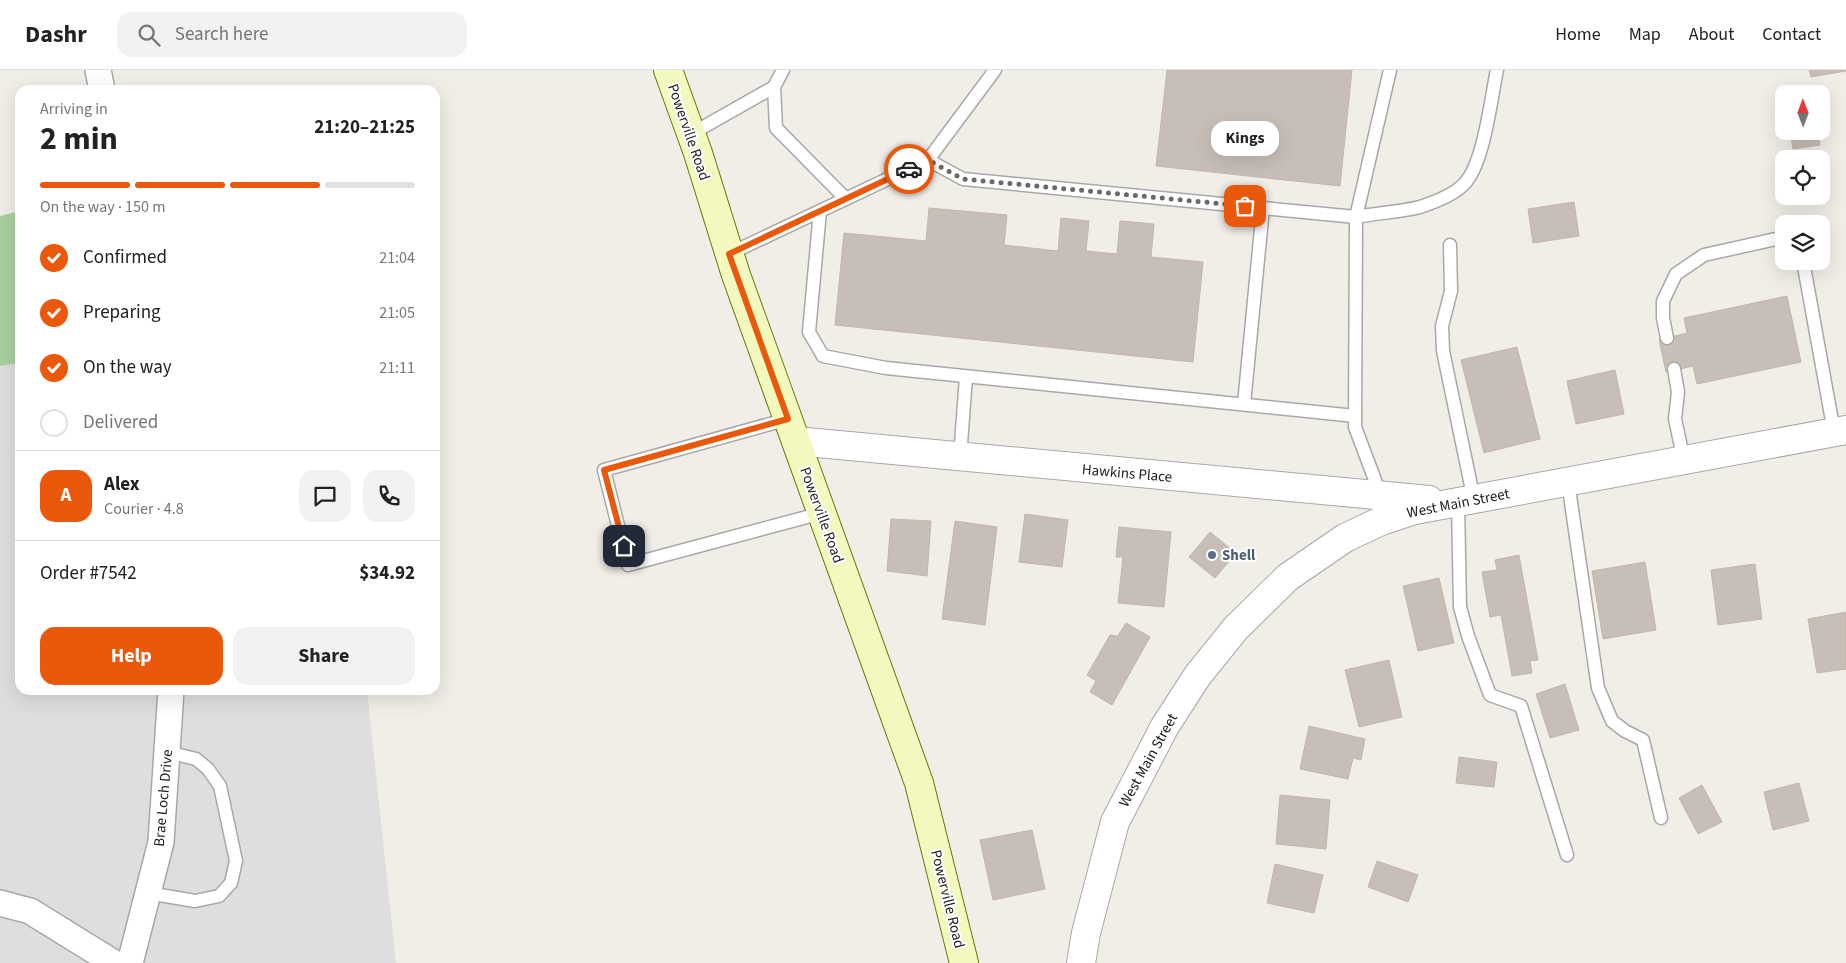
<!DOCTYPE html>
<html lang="en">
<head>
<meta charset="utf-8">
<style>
  :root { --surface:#fff; --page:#f2f2f2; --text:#222; --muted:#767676; --line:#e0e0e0; --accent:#ea580c }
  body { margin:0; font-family:"Source Sans 3",sans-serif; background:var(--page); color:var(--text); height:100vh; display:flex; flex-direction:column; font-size:19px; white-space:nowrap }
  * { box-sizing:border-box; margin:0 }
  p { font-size:16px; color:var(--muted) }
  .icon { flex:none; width:28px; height:28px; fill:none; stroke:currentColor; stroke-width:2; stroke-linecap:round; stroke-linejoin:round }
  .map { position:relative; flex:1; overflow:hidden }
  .sheet { position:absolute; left:15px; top:15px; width:425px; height:610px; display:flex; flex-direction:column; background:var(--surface); border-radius:15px; box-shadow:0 5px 20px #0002 }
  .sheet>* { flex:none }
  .needle { width:32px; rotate:359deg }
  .fabs { position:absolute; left:1775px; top:15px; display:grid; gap:10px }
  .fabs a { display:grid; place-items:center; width:55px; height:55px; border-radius:10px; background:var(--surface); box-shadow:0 5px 20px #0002; font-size:25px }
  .pin { position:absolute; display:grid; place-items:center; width:42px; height:42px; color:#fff; margin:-21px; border-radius:10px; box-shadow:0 2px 8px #0006 }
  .courier { position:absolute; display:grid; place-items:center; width:50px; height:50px; margin:-25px; border:4px solid #ea580c; border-radius:50%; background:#fff; color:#222; box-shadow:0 1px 6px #0007 }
  .bubble { position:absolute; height:35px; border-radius:15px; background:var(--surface); box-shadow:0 5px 20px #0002; font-size:16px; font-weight:700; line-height:35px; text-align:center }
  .summary em { font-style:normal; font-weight:700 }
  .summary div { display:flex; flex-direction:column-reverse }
  .summary { display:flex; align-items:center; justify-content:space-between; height:85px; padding:0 25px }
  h1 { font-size:32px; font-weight:700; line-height:38px }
  .bar { display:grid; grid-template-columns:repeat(4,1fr); gap:8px 5px; align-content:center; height:60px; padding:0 25px }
  .bar i { height:6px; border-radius:4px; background:var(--line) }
  .bar .current { background:var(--accent) }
  .bar p { grid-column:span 4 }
  .line { display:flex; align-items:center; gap:12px; padding:0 25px; border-top:1px solid var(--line) }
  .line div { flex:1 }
  .round { display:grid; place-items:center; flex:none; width:52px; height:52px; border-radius:15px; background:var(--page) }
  ol { padding:0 25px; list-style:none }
  li { display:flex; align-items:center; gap:15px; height:55px }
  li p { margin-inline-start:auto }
  li .icon { padding:5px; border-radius:50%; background:var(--accent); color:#fff; stroke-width:4 }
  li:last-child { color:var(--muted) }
  li i { width:28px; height:28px; border:2px solid var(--line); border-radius:50% }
  .button { display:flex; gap:10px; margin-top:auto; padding:10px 25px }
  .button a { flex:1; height:58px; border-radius:15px; background:var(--accent); color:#fff; font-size:20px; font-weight:700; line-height:58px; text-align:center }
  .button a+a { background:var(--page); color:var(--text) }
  header { display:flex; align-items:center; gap:30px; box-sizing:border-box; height:70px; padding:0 25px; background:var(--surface); border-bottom:1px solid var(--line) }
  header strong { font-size:24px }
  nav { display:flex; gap:28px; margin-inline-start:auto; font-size:18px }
  .search { width:350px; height:45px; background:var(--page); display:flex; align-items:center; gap:12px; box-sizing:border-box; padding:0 18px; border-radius:15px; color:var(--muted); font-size:19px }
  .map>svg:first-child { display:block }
</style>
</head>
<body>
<header>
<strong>Dashr</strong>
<div class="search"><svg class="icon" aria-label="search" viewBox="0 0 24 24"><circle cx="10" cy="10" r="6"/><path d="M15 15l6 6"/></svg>Search here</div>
<nav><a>Home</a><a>Map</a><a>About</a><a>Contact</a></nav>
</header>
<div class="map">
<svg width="1846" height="893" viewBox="0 0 1846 893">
  <rect width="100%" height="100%" fill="#f1eee8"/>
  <path fill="#dfdede" d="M20 293V620H367L396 893H0V296Z"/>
  <path fill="#aacf9e" d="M20 141V293L0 296V146Z"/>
  <g fill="#c6beb7" stroke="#c3b6ab">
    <path d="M1167 0H1352L1340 116 1156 96Z"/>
    <path d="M1809 0H1846V1L1811 7Z"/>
    <path d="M1790 61H1818L1820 75 1793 79Z"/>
    <path d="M1574 132 1579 166 1533 173 1528 139Z"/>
    <path d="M929 138 1007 145 1004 175 1058 181 1061 148 1089 151 1086 181 1117 184 1120 151 1154 154 1151 187 1203 192 1193 292 835 255 844 163 926 171Z"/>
    <path d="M1787 226 1801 292 1697 314 1693 296 1666 302 1659 270 1687 263 1684 248Z"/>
    <path d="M1517 277 1540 369 1484 383 1461 290Z"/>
    <path d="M1615 300 1624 344 1576 354 1567 311Z"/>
    <path d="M1025 444 1068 450 1062 497 1019 492Z"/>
    <path d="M891 449 931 451 927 506 887 501Z"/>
    <path d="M955 451 997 457 985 555 942 549Z"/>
    <path d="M1119 457 1171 462 1164 537 1118 533 1123 487H1116Z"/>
    <path d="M1210 462 1236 483 1215 508 1189 487Z"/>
    <path d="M1519 485 1538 590 1530 591 1532 603 1512 606 1501 545 1490 547 1482 502 1497 500 1495 490Z"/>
    <path d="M1645 492 1656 560 1603 569 1592 501Z"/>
    <path d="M1755 494 1762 549 1718 555 1711 500Z"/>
    <path d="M1439 508 1454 573 1418 581 1403 516Z"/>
    <path d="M1846 542V599L1817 603 1808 549Z"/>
    <path d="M1126 553 1150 567 1112 635 1090 622 1096 611 1087 605 1110 565 1118 566Z"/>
    <path d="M1389 590 1402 647 1359 657 1345 600Z"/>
    <path d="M1565 614 1579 660 1550 668 1536 624Z"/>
    <path d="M1309 656 1365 669 1361 690 1353 688 1348 709 1300 699Z"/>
    <path d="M1459 687 1497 692 1494 717 1456 713Z"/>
    <path d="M1799 713 1809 751 1773 760 1764 722Z"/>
    <path d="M1702 715 1722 752 1698 764 1679 728Z"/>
    <path d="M1280 725 1330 730 1326 779 1276 774Z"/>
    <path d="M1032 760 1045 819 993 830 980 770Z"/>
    <path d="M1377 791 1418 805 1408 832 1368 817Z"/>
    <path d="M1275 794 1323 805 1314 843 1267 833Z"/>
  </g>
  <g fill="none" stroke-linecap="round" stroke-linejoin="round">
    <g stroke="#a8a8a8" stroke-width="15">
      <g id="service">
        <path d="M783 0 774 17 776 58 846 129"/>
        <path d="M691 64 774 17"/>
        <path d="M928 90 963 109 1356 147C1376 143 1401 142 1420 137 1435 132 1454 125 1464 114 1484 94 1491 28 1497 0"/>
        <path d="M820 141 809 262 823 286 886 298 1355 346"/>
        <path d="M1450 175 1451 221 1442 256 1443 281 1474 430"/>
        <path d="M729 184 928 90 995 0"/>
        <path d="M1803 191 1834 362"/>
        <path d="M1667 268 1663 248V231L1676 204 1704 185 1780 168 1784 170"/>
        <path d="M1674 299 1678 322 1675 349 1684 391"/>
        <path d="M1244 334 1263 138"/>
        <path d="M788 349 604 400 628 495 822 443"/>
        <path d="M960 387 966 307"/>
        <path d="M1568 412 1598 618 1612 651 1625 661 1643 670 1661 748"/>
        <path d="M1381 426 1355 357 1356 147 1390 0"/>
        <path d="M1458 433 1460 537 1468 566 1490 625 1521 636 1567 785"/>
        <path d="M148 823 195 831 219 826 231 813 236 791 220 716 208 699 196 689 167 682"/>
      </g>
    </g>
    <g stroke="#a8a8a8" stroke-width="28">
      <g id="minor">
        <path d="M98 0 102 20"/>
        <path d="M0 833 30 841 114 893"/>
        <path d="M130 893 161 772 171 620"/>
      </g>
    </g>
    <g stroke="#a8a8a8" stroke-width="30">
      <g id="tertiary">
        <path d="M796 371 1429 430"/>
        <path d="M1081 893 1086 863 1115 752 1165 656 1198 605 1236 558 1288 507 1345 468 1381 451 1415 440 1846 360"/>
      </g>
    </g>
    <g stroke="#677808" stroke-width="30">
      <path id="secondary" d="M668 0 698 83 736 205 919 713 964 893"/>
    </g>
    <use href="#service" stroke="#fff" stroke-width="12"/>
    <use href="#minor" stroke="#fff" stroke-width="25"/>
    <use href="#tertiary" stroke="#fff" stroke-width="28"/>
    <use href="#secondary" stroke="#f3f8bf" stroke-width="28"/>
  </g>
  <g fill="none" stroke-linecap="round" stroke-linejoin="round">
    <path stroke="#6a6967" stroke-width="5" stroke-dasharray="0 9" d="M909 99 928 90 963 109 1245 136"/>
    <path stroke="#ea580c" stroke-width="6" d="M624 476 604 400 788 349 729 184 909 99"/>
  </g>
  <circle fill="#5c6f8a" stroke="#fff" stroke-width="2" cx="1212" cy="485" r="5"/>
  <g text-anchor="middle" stroke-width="4" stroke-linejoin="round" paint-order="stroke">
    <g font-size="15" fill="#212121" stroke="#fff">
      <text transform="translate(689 62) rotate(71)" y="5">Powerville Road</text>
      <text transform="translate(1127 403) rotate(5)" y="5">Hawkins Place</text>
      <text transform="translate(1458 433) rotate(-11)" y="5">West Main Street</text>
      <text transform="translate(822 445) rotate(70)" y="5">Powerville Road</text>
      <text transform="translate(1148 690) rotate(-61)" y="5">West Main Street</text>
      <text transform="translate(163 728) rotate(-85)" y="5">Brae Loch Drive</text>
      <text transform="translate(948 829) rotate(76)" y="5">Powerville Road</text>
    </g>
    <g font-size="15" font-weight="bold" fill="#4e5e75" stroke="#fff" text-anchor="start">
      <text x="1222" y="490">Shell</text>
    </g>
  </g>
</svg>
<div class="fabs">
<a><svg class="needle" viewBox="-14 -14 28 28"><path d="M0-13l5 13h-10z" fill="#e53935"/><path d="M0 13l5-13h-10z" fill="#767676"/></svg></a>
<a><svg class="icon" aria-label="locate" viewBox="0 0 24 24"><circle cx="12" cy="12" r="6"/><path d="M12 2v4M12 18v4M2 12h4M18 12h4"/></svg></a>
<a><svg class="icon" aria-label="layers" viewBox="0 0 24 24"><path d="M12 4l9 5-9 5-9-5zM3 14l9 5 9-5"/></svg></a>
</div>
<div class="pin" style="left:1245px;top:136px;background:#ea580c"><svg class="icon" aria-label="bag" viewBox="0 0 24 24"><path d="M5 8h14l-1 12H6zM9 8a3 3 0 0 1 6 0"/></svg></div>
<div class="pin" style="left:624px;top:476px;background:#1f2937"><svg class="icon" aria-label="home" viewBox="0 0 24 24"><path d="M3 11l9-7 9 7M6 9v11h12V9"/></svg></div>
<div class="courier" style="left:909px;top:99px"><svg class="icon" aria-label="car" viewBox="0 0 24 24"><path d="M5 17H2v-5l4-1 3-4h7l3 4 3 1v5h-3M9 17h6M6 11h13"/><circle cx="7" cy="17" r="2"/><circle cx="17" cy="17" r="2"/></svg></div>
<div class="bubble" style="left:1211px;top:51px;width:68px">Kings</div>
<section class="sheet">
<div class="summary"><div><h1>2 min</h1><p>Arriving in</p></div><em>21:20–21:25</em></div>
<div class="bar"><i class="current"></i><i class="current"></i><i class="current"></i><i></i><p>On the way · 150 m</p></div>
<ol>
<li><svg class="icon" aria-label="check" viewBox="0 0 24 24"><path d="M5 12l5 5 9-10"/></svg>Confirmed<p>21:04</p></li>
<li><svg class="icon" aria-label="check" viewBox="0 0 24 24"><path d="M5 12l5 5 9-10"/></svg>Preparing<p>21:05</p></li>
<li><svg class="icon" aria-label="check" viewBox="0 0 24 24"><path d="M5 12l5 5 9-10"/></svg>On the way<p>21:11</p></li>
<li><i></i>Delivered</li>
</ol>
<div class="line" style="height:90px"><b class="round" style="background:var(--accent);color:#fff">A</b><div><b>Alex</b><p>Courier · 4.8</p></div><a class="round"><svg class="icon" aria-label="chat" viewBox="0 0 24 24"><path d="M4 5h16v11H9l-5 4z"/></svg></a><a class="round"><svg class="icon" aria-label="phone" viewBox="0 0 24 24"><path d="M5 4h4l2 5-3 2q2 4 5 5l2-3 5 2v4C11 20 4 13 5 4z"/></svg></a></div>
<div class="line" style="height:65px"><div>Order #7542</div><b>$34.92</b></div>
<div class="button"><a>Help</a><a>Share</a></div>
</section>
</div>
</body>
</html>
